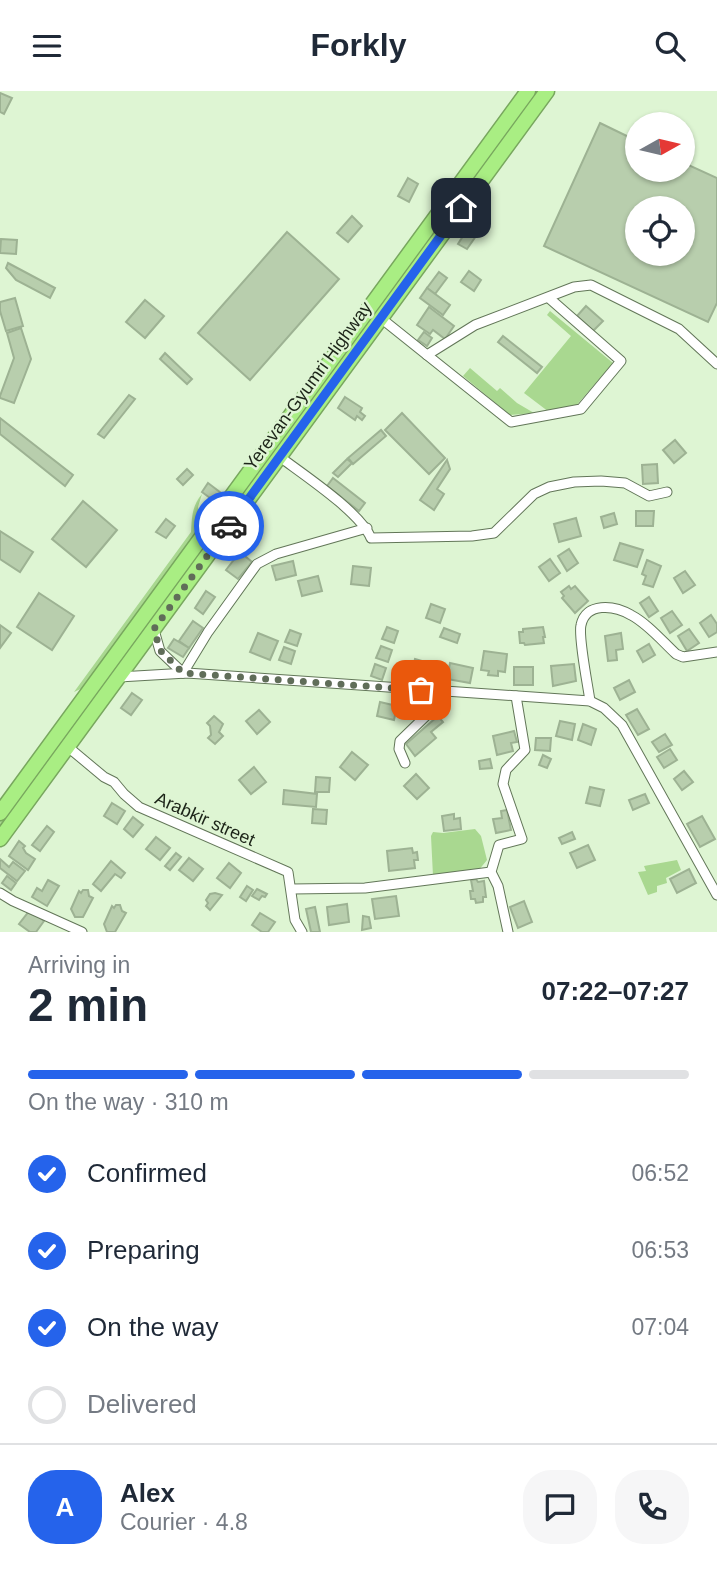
<!DOCTYPE html>
<html lang="en">
<head>
<meta charset="utf-8">
<style>
  :root { --surface:#fff; --page:#f6f6f7; --text:#1f2937; --muted:#747a83; --line:#e0e1e3; --accent:#2563eb }
  body { margin:0; font-family:Arial,sans-serif; background:var(--page); color:var(--text); height:100vh; display:flex; flex-direction:column; font-size:26px; white-space:nowrap }
  * { box-sizing:border-box; margin:0 }
  p { font-size:23px; color:var(--muted) }
  .icon { flex:none; width:38px; height:38px; fill:none; stroke:currentColor; stroke-width:2; stroke-linecap:round; stroke-linejoin:round }
  .map { position:relative; height:841px; overflow:hidden }
  .drawer { display:flex; flex-direction:column; background:var(--surface); flex:1 }
  .drawer>* { flex:none }
  .needle { width:46px; rotate:82deg }
  .buttons { position:absolute; left:625px; top:21px; display:grid; gap:14px }
  .buttons a { display:grid; place-items:center; width:70px; height:70px; border-radius:50%; background:var(--surface); box-shadow:0 2px 5px #0004; font-size:35px }
  .pin { position:absolute; display:grid; place-items:center; width:60px; height:60px; color:#fff; margin:-30px; border-radius:14px; box-shadow:0 4px 10px #0006 }
  .courier { position:absolute; display:grid; place-items:center; width:70px; height:70px; margin:-35px; border:5px solid #2563eb; border-radius:50%; background:#fff; color:#222; box-shadow:0 2px 9px #0007 }
  .summary em { font-style:normal; font-weight:600 }
  .summary div { display:flex; flex-direction:column-reverse }
  .summary { display:flex; align-items:center; justify-content:space-between; height:119px; padding:0 28px }
  h1 { font-size:46px; font-weight:600; line-height:52px }
  .bar { display:grid; grid-template-columns:repeat(4,1fr); gap:10px 7px; align-content:center; height:84px; padding:0 28px }
  .bar i { height:9px; border-radius:5px; background:var(--line) }
  .bar .selected { background:var(--accent) }
  .bar p { grid-column:span 4 }
  .line { display:flex; align-items:center; gap:18px; padding:0 28px; border-top:2px solid var(--line) }
  .line div { flex:1 }
  .round { display:grid; place-items:center; flex:none; width:74px; height:74px; border-radius:28px; background:var(--page) }
  ol { padding:0 28px; list-style:none }
  li { display:flex; align-items:center; gap:21px; height:77px }
  li p { margin-inline-start:auto }
  li .icon { padding:7px; border-radius:50%; background:var(--accent); color:#fff; stroke-width:4 }
  li:last-child { color:var(--muted) }
  li i { width:38px; height:38px; border:4px solid var(--line); border-radius:50% }
  header { display:flex; justify-content:space-between; align-items:center; height:91px; padding:0 28px; background:var(--surface); font-size:32px; font-weight:600 }
  .map>svg:first-child { display:block }
</style>
</head>
<body>
<header><svg class="icon" aria-label="menu" viewBox="0 0 24 24"><path d="M4 6h16M4 12h16M4 18h16"/></svg>Forkly<svg class="icon" aria-label="search" viewBox="0 0 24 24"><circle cx="10" cy="10" r="6"/><path d="M15 15l6 6"/></svg></header>
<div class="map">
<svg width="717" height="841" viewBox="0 0 717 841">
  <rect width="100%" height="100%" fill="#def5d3"/>
  <g fill="#a9d890">
    <path d="M534 0H542L386 214 381 211Z"/>
    <path d="M550 220 613 272 575 316 549 321 524 302 571 245 547 224Z"/>
    <path d="M370 230 0 741V730L367 231Z"/>
    <path d="M470 277 497 300 500 297 517 312 534 322 510 324 463 285Z"/>
    <path d="M202 403 198 416 201 441 85 596 74 601 191 441C192 425 192 415 202 403Z"/>
    <path d="M475 738 481 745 487 769 478 780 433 785 431 745 433 741 443 742Z"/>
    <path d="M677 769 681 779 666 787 667 792 657 795V801L648 804 638 781 646 780 644 775Z"/>
  </g>
  <g fill="#b8cead" stroke="#9db293" stroke-width="2" fill-rule="evenodd">
    <path d="M0 2 12 7 4 23 0 21Z"/>
    <path d="M600 32 637 50V79H682V71L717 87V212L708 231 544 155ZM637 117H682V163H637Z"/>
    <path d="M408 87 418 93 409 111 398 105Z"/>
    <path d="M352 125 362 135 348 151 337 142Z"/>
    <path d="M467 139 476 145 467 158 458 153Z"/>
    <path d="M287 141 339 188 250 289 198 242Z"/>
    <path d="M1 148 17 149 16 163 0 162Z"/>
    <path d="M8 172 55 197 50 207 16 189 6 177Z"/>
    <path d="M469 180 481 189 474 200 461 191Z"/>
    <path d="M439 181 447 187 435 203 427 197Z"/>
    <path d="M427 197 450 214 443 224 420 207Z"/>
    <path d="M15 207 23 235 6 240 0 220V211Z"/>
    <path d="M145 209 164 225 145 247 126 231Z"/>
    <path d="M586 215 603 230 593 240 577 225Z"/>
    <path d="M429 216 454 235 445 248 433 239 430 243 417 234Z"/>
    <path d="M21 237 31 268 14 312 0 307V305L14 267 7 242Z"/>
    <path d="M424 241 432 247 427 255 418 249Z"/>
    <path d="M503 245 542 276 537 282 498 251Z"/>
    <path d="M165 262 192 288 187 293 160 268Z"/>
    <path d="M129 304 135 308 104 347 98 343Z"/>
    <path d="M345 306 362 317 360 321 365 325 362 329 357 325 355 329 338 317Z"/>
    <path d="M402 322 445 367 429 383 385 339Z"/>
    <path d="M0 327 73 384 65 395 0 343Z"/>
    <path d="M381 339 386 345 353 373 348 367Z"/>
    <path d="M675 349 686 362 674 372 663 359Z"/>
    <path d="M347 368 352 372 338 386 333 382Z"/>
    <path d="M447 369 450 378 437 398 444 403 434 419 420 409Z"/>
    <path d="M657 373 658 392 643 393 642 374Z"/>
    <path d="M187 378 193 384 183 394 177 388Z"/>
    <path d="M333 387 365 412 359 420 327 395Z"/>
    <path d="M208 392 225 405 218 413 202 401Z"/>
    <path d="M83 410 117 439 86 476 52 448Z"/>
    <path d="M636 420H654L653 435H636Z"/>
    <path d="M614 422 617 433 604 437 601 426Z"/>
    <path d="M576 427 581 445 559 451 554 433Z"/>
    <path d="M166 428 175 435 166 447 156 441Z"/>
    <path d="M0 440 33 461 20 481 0 468Z"/>
    <path d="M620 452 643 459 637 476 614 469Z"/>
    <path d="M569 458 578 472 567 480 558 465Z"/>
    <path d="M240 461 252 471 238 488 226 479Z"/>
    <path d="M550 468 560 482 549 490 539 476Z"/>
    <path d="M647 469 661 475 653 496 643 493 646 485 642 483Z"/>
    <path d="M293 470 296 484 276 489 272 475Z"/>
    <path d="M353 475 371 477 369 495 351 493Z"/>
    <path d="M685 480 695 494 683 502 674 487Z"/>
    <path d="M318 485 322 500 302 505 298 490Z"/>
    <path d="M569 495 571 498 575 495 588 510 575 522 562 507 564 505 561 501Z"/>
    <path d="M206 500 215 506 203 523 195 517Z"/>
    <path d="M39 502 74 525 52 559 17 536Z"/>
    <path d="M649 506 658 520 649 526 640 512Z"/>
    <path d="M431 513 445 518 440 532 426 527Z"/>
    <path d="M672 520 682 534 670 542 661 527Z"/>
    <path d="M711 524 717 533V541L709 546 700 532Z"/>
    <path d="M193 530 203 537 189 557 179 550Z"/>
    <path d="M0 534 11 542 0 557Z"/>
    <path d="M387 536 398 540 394 552 382 548Z"/>
    <path d="M543 536 545 546H543L544 552 525 554 524 552H520L519 541H523V538Z"/>
    <path d="M444 537 460 543 457 552 440 546Z"/>
    <path d="M689 538 699 552 687 560 678 545Z"/>
    <path d="M290 539 301 543 297 555 285 551Z"/>
    <path d="M258 542 278 550 270 569 250 561Z"/>
    <path d="M621 542 623 558 616 559 617 569 608 570 605 545Z"/>
    <path d="M174 548 189 557 183 566 168 557Z"/>
    <path d="M649 553 655 564 643 571 637 560Z"/>
    <path d="M381 555 392 559 388 571 376 567Z"/>
    <path d="M284 556 295 560 291 573 279 569Z"/>
    <path d="M484 560 507 563 505 581 498 580V585L488 584 489 580 481 579Z"/>
    <path d="M415 568 432 573 428 589 411 584Z"/>
    <path d="M450 572 473 577 470 592 447 588Z"/>
    <path d="M375 573 386 577 382 589 371 585Z"/>
    <path d="M574 573 576 590 553 595 551 575Z"/>
    <rect x="514" y="576" width="19" height="18"/>
    <path d="M629 589 635 601 620 609 614 597Z"/>
    <path d="M132 602 142 609 131 624 121 617Z"/>
    <path d="M380 611 397 615 394 629 377 625Z"/>
    <path d="M637 618 649 638 638 644 626 624Z"/>
    <path d="M259 619 270 631 257 643 246 630Z"/>
    <path d="M214 625 223 633 219 641 223 645 215 653 208 647 211 644 210 635 207 632Z"/>
    <path d="M438 625 443 631 431 641 436 647 415 665 406 653Z"/>
    <path d="M560 630 575 633 572 649 556 645Z"/>
    <path d="M583 633 596 638 591 654 578 649Z"/>
    <path d="M514 640 517 651 511 652 513 660 497 664 493 645Z"/>
    <path d="M665 643 672 654 659 661 652 651Z"/>
    <path d="M536 647H551L550 660 535 659Z"/>
    <path d="M670 658 677 669 664 677 657 666Z"/>
    <path d="M352 661 368 674 355 689 340 676Z"/>
    <path d="M543 664 551 668 547 677 539 674Z"/>
    <path d="M490 668 492 677 480 678 479 670Z"/>
    <path d="M254 676 266 691 251 703 239 689Z"/>
    <path d="M684 680 693 691 682 699 674 688Z"/>
    <path d="M416 683 429 697 417 708 404 695Z"/>
    <path d="M316 686 330 687 329 701H315Z"/>
    <path d="M590 696 604 699 600 715 586 712Z"/>
    <path d="M284 699 317 703 316 716 283 713Z"/>
    <path d="M645 703 649 712 633 719 629 709Z"/>
    <path d="M112 712 125 720 117 733 104 725Z"/>
    <path d="M313 718 327 719 326 733 312 732Z"/>
    <path d="M507 719 511 739 496 742 493 728 502 727 501 720Z"/>
    <path d="M454 723V728L460 727 461 738 444 740 442 725Z"/>
    <path d="M702 725 715 748 700 756 687 733Z"/>
    <path d="M133 726 143 734 133 746 124 738Z"/>
    <path d="M47 735 54 741 40 760 32 754Z"/>
    <path d="M572 741 575 748 562 753 559 747Z"/>
    <path d="M156 746 170 757 160 769 146 758Z"/>
    <path d="M19 750 25 755 23 757 26 762 35 768 28 779 9 765Z"/>
    <path d="M588 754 595 769 577 777 570 762Z"/>
    <path d="M412 757 413 762 417 761 418 769H414L415 777 389 780 387 760Z"/>
    <path d="M176 762 181 766 170 779 165 775Z"/>
    <path d="M189 767 203 778 193 790 179 779Z"/>
    <path d="M0 768 9 776 13 771 25 780 17 790 0 777Z"/>
    <path d="M111 770 125 782 121 787 115 783 101 800 93 793Z"/>
    <path d="M229 772 241 782 230 797 217 787Z"/>
    <path d="M689 778 696 792 677 802 670 788Z"/>
    <path d="M7 785 16 792 11 799 2 792Z"/>
    <path d="M476 788 478 791 484 790 486 806H483V811L476 812 475 808H471L470 800H473L471 789Z"/>
    <path d="M48 789 59 795 47 815 32 806 37 797 42 800Z"/>
    <path d="M247 795 253 799 246 810 240 806Z"/>
    <path d="M257 798 267 803 265 806 262 805 259 809 252 805Z"/>
    <path d="M83 799H88L89 805 93 807 83 826H75L71 818 79 800 81 802Z"/>
    <path d="M215 802 222 804 210 819 206 815 208 812 206 809 210 803Z"/>
    <path d="M396 805 399 825 375 828 372 808Z"/>
    <path d="M524 810 532 831 518 837 510 816Z"/>
    <path d="M347 813 349 831 329 834 327 816Z"/>
    <path d="M116 814H120L122 820 126 822 115 841H107L104 833 112 815 114 817Z"/>
    <path d="M315 816 320 841H311L306 818Z"/>
    <path d="M30 819 44 830 36 841H30L19 833Z"/>
    <path d="M260 822 275 831 268 841H262L252 834Z"/>
    <path d="M363 825 369 826 371 837 362 839Z"/>
  </g>
  <g fill="none" stroke-linecap="round" stroke-linejoin="round">
    <g stroke="#627658" stroke-width="11">
      <g id="minor">
        <path d="M382 228 427 264 475 234 574 196 591 194 679 238 717 273"/>
        <path d="M427 264 511 331 581 318 621 270 549 207"/>
        <path d="M280 366C304 384 360 421 371 447L472 445 494 442 534 403 549 396 574 391 601 390 625 392 649 405 667 401"/>
        <path d="M154 539 160 560 183 582"/>
        <path d="M183 582 208 541 257 473 276 463 367 437"/>
        <path d="M119 586 187 582 590 610 604 617 622 634 717 804"/>
        <path d="M590 610C588 595 578 546 581 534 586 511 614 514 631 524 648 533 662 550 676 563L683 566 717 561"/>
        <path d="M68 656 104 686 114 691 124 703 139 716 288 781 295 829 302 841"/>
        <path d="M405 672 399 658 400 650 433 618 447 601"/>
        <path d="M292 798 365 797 491 781"/>
        <path d="M0 802 13 810 82 841"/>
        <path d="M508 841 498 795 491 781 499 754 522 748 503 693 506 679 525 659 516 605"/>
      </g>
    </g>
    <g stroke="#78a75e" stroke-width="17">
      <g id="highway">
        <path d="M0 722 528 0"/>
        <path d="M0 748 547 0"/>
      </g>
    </g>
    <use href="#minor" stroke="#fff" stroke-width="9"/>
    <use href="#highway" stroke="#a9ee83" stroke-width="14"/>
  </g>
  <g fill="none" stroke-linecap="round" stroke-linejoin="round">
    <path stroke="#606d59" stroke-width="7" stroke-dasharray="0 12.6" d="M229 435 154 538 160 559 183 582 421 599"/>
    <path stroke="#2563eb" stroke-width="9" d="M229 435 461 117"/>
  </g>
  <g text-anchor="middle" stroke-width="5" stroke-linejoin="round" paint-order="stroke">
    <g font-size="18" fill="#1c2418" stroke="#def5d3">
      <text transform="translate(308 295) rotate(-54)" y="6">Yerevan-Gyumri Highway</text>
      <text transform="translate(205 728) rotate(24)" y="6">Arabkir street</text>
    </g>
  </g>
</svg>
<div class="buttons">
<a><svg class="needle" viewBox="-14 -14 28 28"><path d="M0-13l5 13h-10z" fill="#e53935"/><path d="M0 13l5-13h-10z" fill="#747a83"/></svg></a>
<a><svg class="icon" aria-label="locate" viewBox="0 0 24 24"><circle cx="12" cy="12" r="6"/><path d="M12 2v4M12 18v4M2 12h4M18 12h4"/></svg></a>
</div>
<div class="pin" style="left:421px;top:599px;background:#ea580c"><svg class="icon" aria-label="bag" viewBox="0 0 24 24"><path d="M5 8h14l-1 12H6zM9 8a3 3 0 0 1 6 0"/></svg></div>
<div class="pin" style="left:461px;top:117px;background:#1f2937"><svg class="icon" aria-label="home" viewBox="0 0 24 24"><path d="M3 11l9-7 9 7M6 9v11h12V9"/></svg></div>
<div class="courier" style="left:229px;top:435px"><svg class="icon" aria-label="car" viewBox="0 0 24 24"><path d="M5 17H2v-5l4-1 3-4h7l3 4 3 1v5h-3M9 17h6M6 11h13"/><circle cx="7" cy="17" r="2"/><circle cx="17" cy="17" r="2"/></svg></div>
</div>
<section class="drawer">
<div class="summary"><div><h1>2 min</h1><p>Arriving in</p></div><em>07:22–07:27</em></div>
<div class="bar"><i class="selected"></i><i class="selected"></i><i class="selected"></i><i></i><p>On the way · 310 m</p></div>
<ol>
<li><svg class="icon" aria-label="check" viewBox="0 0 24 24"><path d="M5 12l5 5 9-10"/></svg>Confirmed<p>06:52</p></li>
<li><svg class="icon" aria-label="check" viewBox="0 0 24 24"><path d="M5 12l5 5 9-10"/></svg>Preparing<p>06:53</p></li>
<li><svg class="icon" aria-label="check" viewBox="0 0 24 24"><path d="M5 12l5 5 9-10"/></svg>On the way<p>07:04</p></li>
<li><i></i>Delivered</li>
</ol>
<div class="line" style="height:126px"><b class="round" style="background:var(--accent);color:#fff">A</b><div><b>Alex</b><p>Courier · 4.8</p></div><a class="round"><svg class="icon" aria-label="chat" viewBox="0 0 24 24"><path d="M4 5h16v11H9l-5 4z"/></svg></a><a class="round"><svg class="icon" aria-label="phone" viewBox="0 0 24 24"><path d="M5 4h4l2 5-3 2q2 4 5 5l2-3 5 2v4C11 20 4 13 5 4z"/></svg></a></div>
</section>
</body>
</html>
